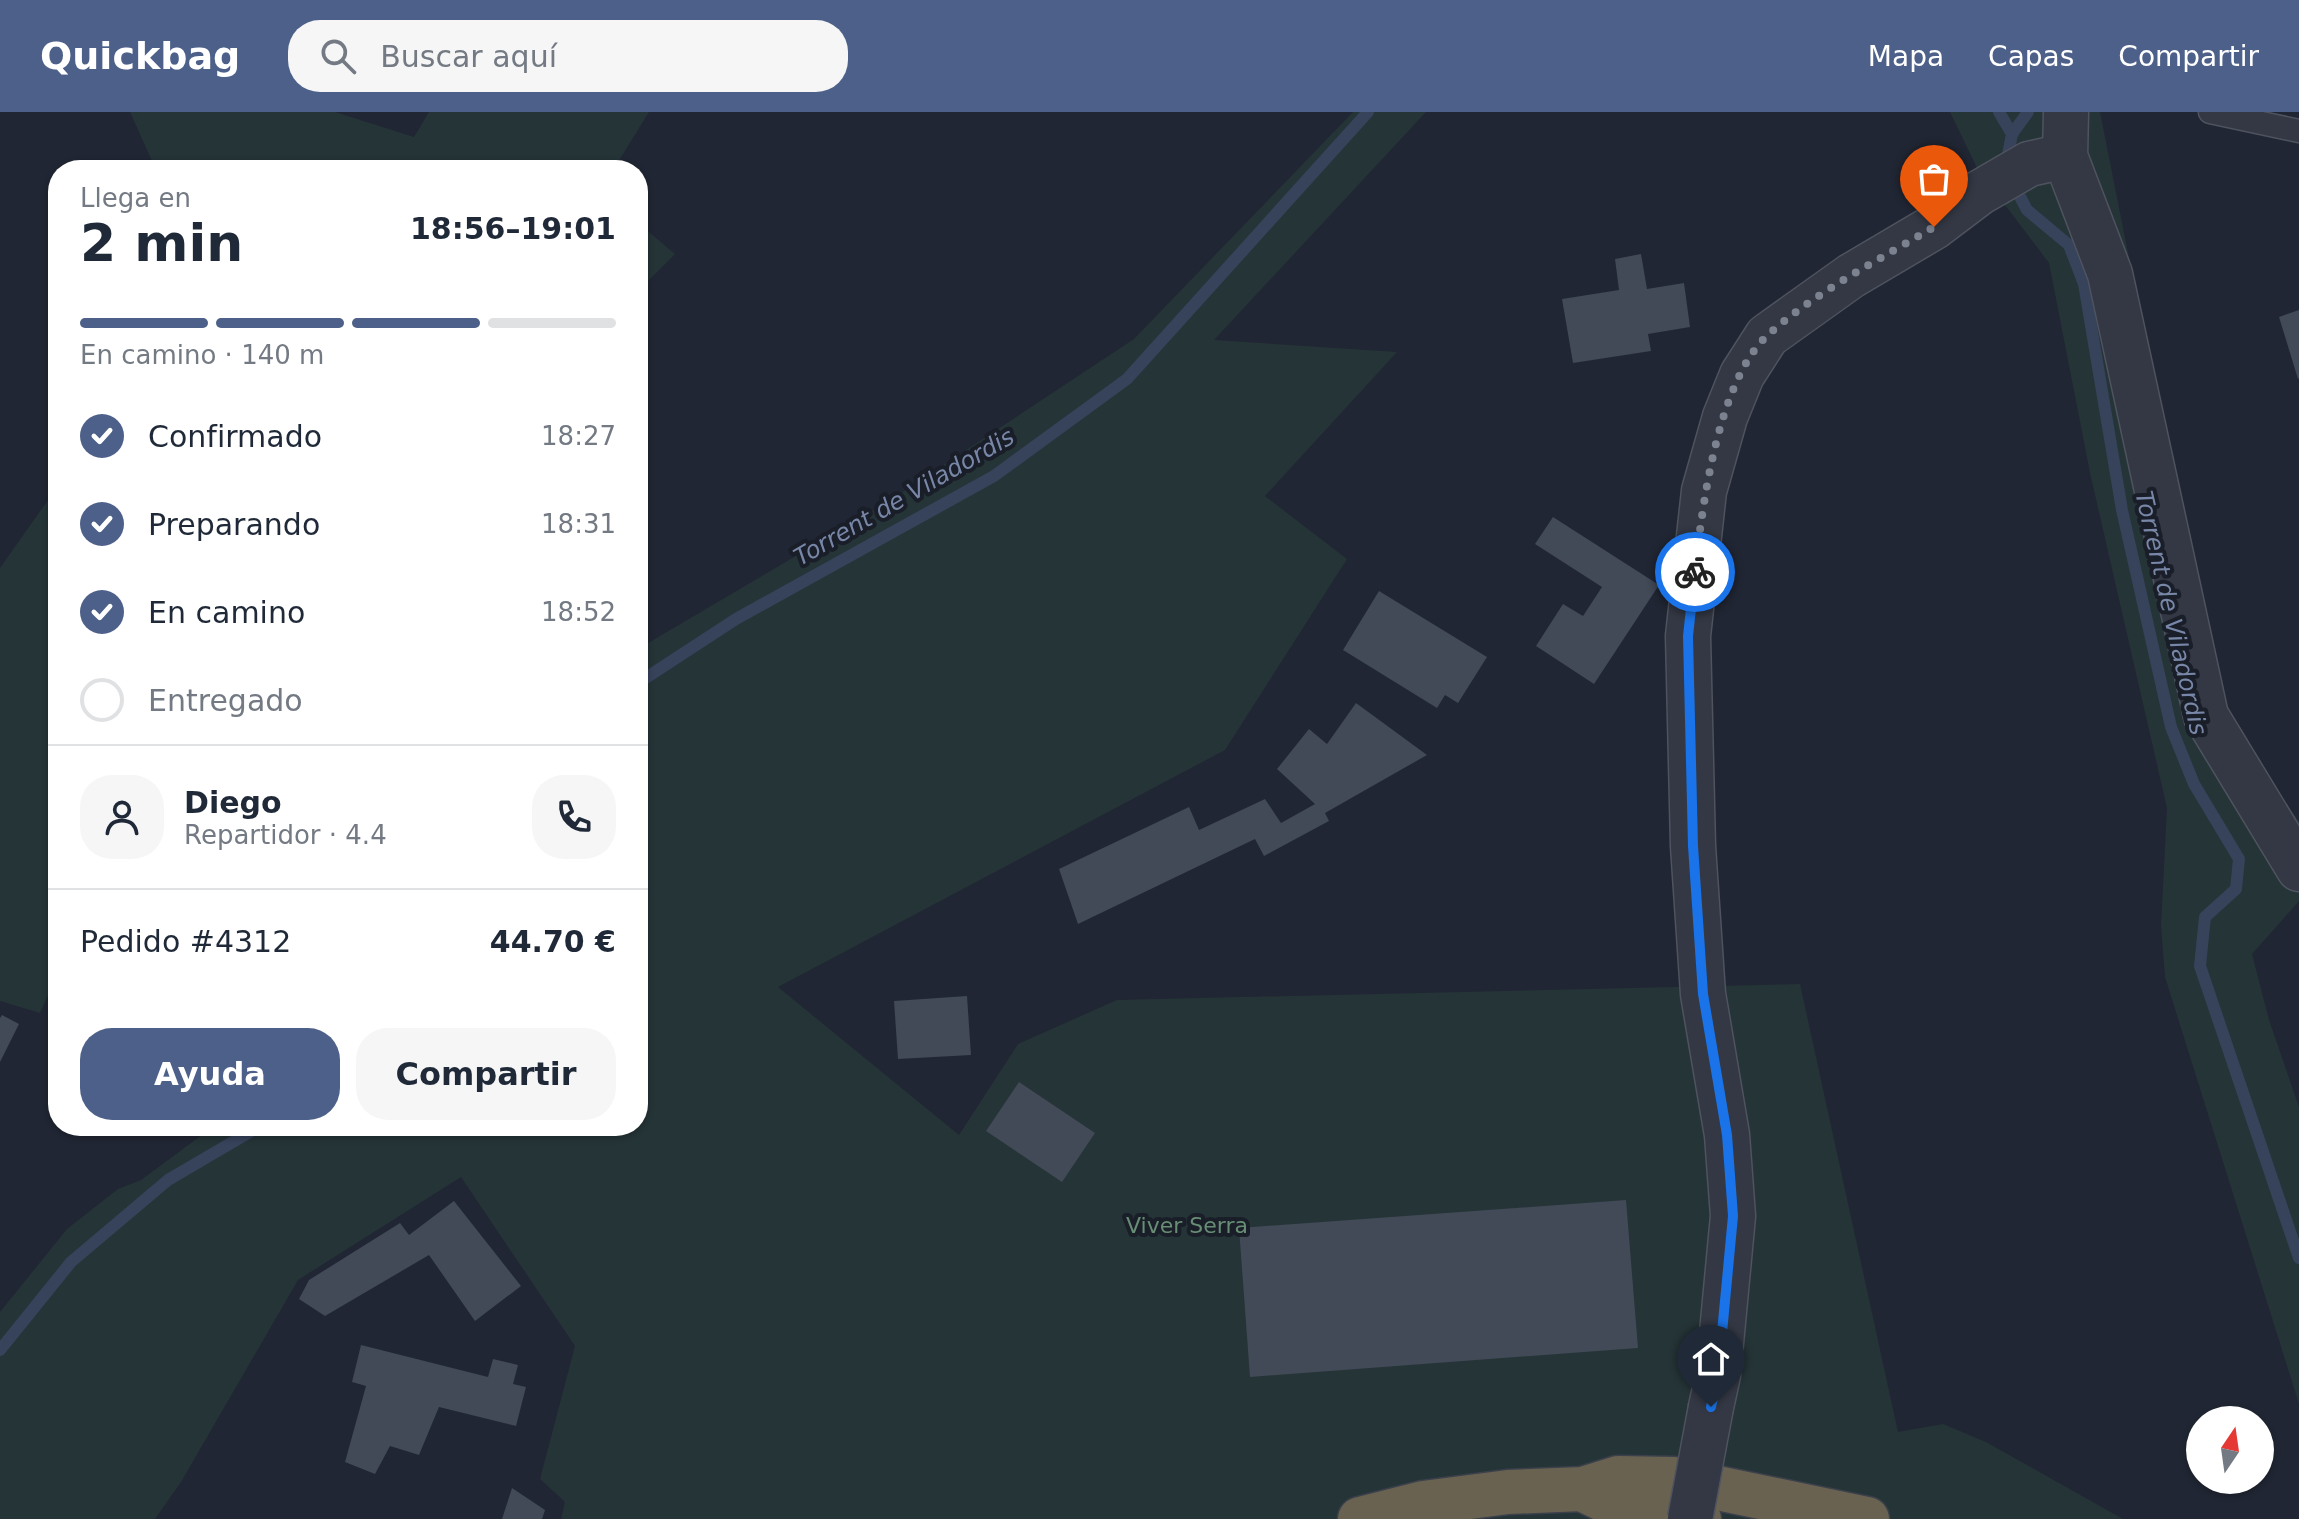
<!DOCTYPE html>
<html lang="es">
<head>
<meta charset="utf-8">
<style>
  :root { --surface:#fff; --page:#f6f6f7; --text:#1f2937; --muted:#747a83; --line:#e0e1e3; --accent:#4d6089 }
  body { margin:0; font-family:"DejaVu Sans",sans-serif; background:var(--page); color:var(--text); height:100vh; display:flex; flex-direction:column; font-size:30px; white-space:nowrap }
  * { box-sizing:border-box; margin:0 }
  p { font-size:26px; color:var(--muted) }
  .icon { flex:none; width:44px; height:44px; fill:none; stroke:currentColor; stroke-width:2; stroke-linecap:round; stroke-linejoin:round }
  .map { position:relative; flex:1; overflow:hidden }
  .drawer { position:absolute; left:48px; top:48px; width:600px; height:976px; display:flex; flex-direction:column; background:var(--surface); border-radius:32px; box-shadow:0 2px 6px #0004 }
  .drawer>* { flex:none }
  .needle { width:52px; rotate:13deg }
  .controls { position:absolute; left:2186px; top:1294px; display:grid; gap:16px }
  .controls a { display:grid; place-items:center; width:88px; height:88px; border-radius:50%; background:var(--surface); box-shadow:0 2px 6px #0004; font-size:40px }
  .pin { position:absolute; display:grid; place-items:center; width:68px; height:68px; color:#fff; margin:-82px -34px; border-radius:50% 50% 50% 0; rotate:-45deg; box-shadow:0 0 8px #0007 }
  .pin .icon { rotate:45deg }
  .courier { position:absolute; display:grid; place-items:center; width:80px; height:80px; margin:-40px; border:6px solid #1a73e8; border-radius:50%; background:#fff; color:#222; box-shadow:0 2px 10px #0007 }
  .summary em { font-style:normal; font-weight:600 }
  .summary div { display:flex; flex-direction:column-reverse }
  .summary { display:flex; align-items:center; justify-content:space-between; height:136px; padding:0 32px }
  h1 { font-size:52px; font-weight:600; line-height:60px }
  .bar { display:grid; grid-template-columns:repeat(4,1fr); gap:12px 8px; align-content:center; height:96px; padding:0 32px }
  .bar i { height:10px; border-radius:6px; background:var(--line) }
  .bar .current { background:var(--accent) }
  .bar p { grid-column:span 4 }
  .line { display:flex; align-items:center; gap:20px; padding:0 32px; border-top:2px solid var(--line) }
  .line div { flex:1 }
  .round { display:grid; place-items:center; flex:none; width:84px; height:84px; border-radius:32px; background:var(--page) }
  ol { padding:0 32px; list-style:none }
  li { display:flex; align-items:center; gap:24px; height:88px }
  li p { margin-inline-start:auto }
  li .icon { padding:8px; border-radius:50%; background:var(--accent); color:#fff; stroke-width:4 }
  li:last-child { color:var(--muted) }
  li i { width:44px; height:44px; border:4px solid var(--line); border-radius:50% }
  .primary-button { display:flex; gap:16px; margin-top:auto; padding:16px 32px }
  .primary-button a { flex:1; height:92px; border-radius:32px; background:var(--accent); color:#fff; font-size:32px; font-weight:600; line-height:92px; text-align:center }
  .primary-button a+a { background:var(--page); color:var(--text) }
  header { display:flex; align-items:center; gap:48px; box-sizing:border-box; height:112px; padding:0 40px; background:var(--accent); color:#fff }
  header strong { font-size:38px }
  nav { display:flex; gap:44px; margin-inline-start:auto; font-size:28px }
  .search { width:560px; height:72px; background:var(--page); display:flex; align-items:center; gap:20px; box-sizing:border-box; padding:0 28px; border-radius:32px; color:var(--muted); font-size:30px }
  .map>svg:first-child { display:block }
</style>
</head>
<body>
<header>
<strong>Quickbag</strong>
<div class="search"><svg class="icon" aria-label="search" viewBox="0 0 24 24"><circle cx="10" cy="10" r="6"/><path d="M15 15l6 6"/></svg>Buscar aquí</div>
<nav><a>Mapa</a><a>Capas</a><a>Compartir</a></nav>
</header>
<div class="map">
<svg width="2299" height="1407" viewBox="0 0 2299 1407">
  <rect width="100%" height="100%" fill="#202633"/>
  <g fill="#253437">
    <path d="M130 0H335L414 25 429 0H649L613 58H156Z"/>
    <path d="M1353 0H1426L1214 228 1397 240 1265 384 1347 447 1225 638 778 875 959 1023 1018 932 1117 888 1800 872 1898 1320 1943 1312 1986 1330 2123 1407H561L565 1390 540 1367 575 1234 461 1065 298 1168 181 1370 155 1407H0V1200L67 1117 118 1077 141 1068 214 1014H638V537L889 389 1134 227Z"/>
    <path d="M1950 0H2100L2220 603 2299 709V789L2252 842 2269 908 2299 995V1292L2165 865 2161 813 2167 696 2090 361 2049 151 1977 56Z"/>
    <path d="M638 111 675 142 638 179Z"/>
    <path d="M58 374V861L40 901 0 889V456Z"/>
  </g>
  <g fill="none" stroke-linecap="round" stroke-linejoin="round">
    <g stroke="#37425b" stroke-width="12">
      <path d="M1999 0 2012 22 2006 53"/>
      <path d="M2012 22 2028 0"/>
      <path d="M2012 69 2027 98 2069 133 2084 172 2122 398 2171 615 2194 672 2239 747 2236 777 2205 805 2200 854 2299 1146"/>
      <path d="M638 571 736 507 994 364 1127 267 1368 0"/>
      <path d="M0 1238 71 1150 168 1068 260 1014"/>
    </g>
  </g>
  <g fill="#424957">
    <path d="M1641 142 1647 177 1684 171 1690 215 1648 222 1651 239 1573 251 1562 187 1619 178 1615 147Z"/>
    <path d="M2299 198V266L2298 267 2279 205Z"/>
    <path d="M1553 405 1659 473 1594 572 1536 534 1563 492 1583 504 1602 475 1535 432Z"/>
    <path d="M1379 479 1487 545 1458 591 1445 583 1437 596 1343 538Z"/>
    <path d="M1356 591 1427 643 1325 701 1329 709 1264 744 1255 727 1078 812 1059 757 1189 695 1199 718 1265 687 1281 711 1315 692 1277 657 1309 617 1327 632Z"/>
    <path d="M967 884 971 943 898 947 894 889Z"/>
    <path d="M2 903 19 912 0 950V906Z"/>
    <path d="M1019 970 1095 1021 1062 1070 986 1019Z"/>
    <path d="M1626 1088 1638 1236 1250 1265 1239 1116Z"/>
    <path d="M454 1089 521 1174 475 1209 429 1143 325 1204 299 1187 309 1168 400 1111 409 1123Z"/>
    <path d="M361 1233 488 1265 493 1247 518 1253 513 1272 526 1275 516 1314 439 1295 419 1343 390 1334 375 1362 345 1350 366 1274 352 1270Z"/>
    <path d="M512 1376 545 1398 542 1407H502Z"/>
  </g>
  <g fill="none" stroke-linecap="round" stroke-linejoin="round">
    <g stroke="#4e535f" stroke-width="25">
      <path id="lane" d="M2210 0 2299 19"/>
    </g>
    <g stroke="#4e535f" stroke-width="47">
      <g id="street">
        <path d="M2066 0 2065 44 2110 162 2206 604 2299 757"/>
        <path d="M1711 1295 1718 1263 1733 1104 1727 1023 1703 882 1693 734 1688 524 1704 379 1725 305 1742 263 1767 224 1851 164 1934 115 1979 81 2029 52 2065 44"/>
      </g>
    </g>
    <g stroke="#3b404b" stroke-width="47">
      <g id="highway">
        <path d="M1588 1380 1613 1392 1699 1407"/>
        <path d="M1360 1407 1423 1391 1508 1380 1583 1377 1618 1366 1674 1367 1867 1407"/>
      </g>
    </g>
    <use href="#lane" stroke="#333844" stroke-width="22"/>
    <use href="#street" stroke="#333844" stroke-width="44"/>
    <use href="#highway" stroke="#696251" stroke-width="44"/>
    <g stroke="#4e535f" stroke-width="47" stroke-linecap="butt">
      <path id="street-bridge" d="M1690 1407 1711 1295"/>
    </g>
    <use href="#street-bridge" stroke="#333844" stroke-width="44"/>
  </g>
  <g fill="none" stroke-linecap="round" stroke-linejoin="round">
    <path stroke="#7c828f" stroke-width="8" stroke-dasharray="0 14.4" d="M1695 460C1702 395 1718 267 1769 222 1817 179 1879 148 1934 115"/>
    <path stroke="#1a73e8" stroke-width="10" d="M1695 460 1688 524 1693 734 1703 882 1727 1023 1733 1104 1718 1263 1711 1295"/>
  </g>
  <g text-anchor="middle" stroke-width="8" stroke-linejoin="round" paint-order="stroke">
    <g font-size="22" fill="#678e75" stroke="#191e28">
      <text x="1187" y="1121">Viver Serra</text>
    </g>
    <g font-size="24" font-style="italic" fill="#7887a7" stroke="#191e28">
      <text transform="translate(904 385) rotate(-30)" y="8">Torrent de Viladordis</text>
      <text transform="translate(2171 501) rotate(77)" y="8">Torrent de Viladordis</text>
    </g>
  </g>
</svg>
<div class="controls">
<a><svg class="needle" viewBox="-14 -14 28 28"><path d="M0-13l5 13h-10z" fill="#e53935"/><path d="M0 13l5-13h-10z" fill="#747a83"/></svg></a>
</div>
<div class="pin" style="left:1934px;top:115px;background:#ea580c"><svg class="icon" aria-label="bag" viewBox="0 0 24 24"><path d="M5 8h14l-1 12H6zM9 8a3 3 0 0 1 6 0"/></svg></div>
<div class="pin" style="left:1711px;top:1295px;background:#1f2937"><svg class="icon" aria-label="home" viewBox="0 0 24 24"><path d="M3 11l9-7 9 7M6 9v11h12V9"/></svg></div>
<div class="courier" style="left:1695px;top:460px"><svg class="icon" aria-label="bike" viewBox="0 0 24 24"><circle cx="6" cy="16" r="4"/><circle cx="18" cy="16" r="4"/><path d="M6 16l4-8h5l3 8M10 8l3 8H6M13 5h3"/></svg></div>
<section class="drawer">
<div class="summary"><div><h1>2 min</h1><p>Llega en</p></div><em>18:56–19:01</em></div>
<div class="bar"><i class="current"></i><i class="current"></i><i class="current"></i><i></i><p>En camino · 140 m</p></div>
<ol>
<li><svg class="icon" aria-label="check" viewBox="0 0 24 24"><path d="M5 12l5 5 9-10"/></svg>Confirmado<p>18:27</p></li>
<li><svg class="icon" aria-label="check" viewBox="0 0 24 24"><path d="M5 12l5 5 9-10"/></svg>Preparando<p>18:31</p></li>
<li><svg class="icon" aria-label="check" viewBox="0 0 24 24"><path d="M5 12l5 5 9-10"/></svg>En camino<p>18:52</p></li>
<li><i></i>Entregado</li>
</ol>
<div class="line" style="height:144px"><a class="round"><svg class="icon" aria-label="person" viewBox="0 0 24 24"><circle cx="12" cy="8" r="4"/><path d="M4 21q1-7 8-7t8 7"/></svg></a><div><b>Diego</b><p>Repartidor · 4.4</p></div><a class="round"><svg class="icon" aria-label="phone" viewBox="0 0 24 24"><path d="M5 4h4l2 5-3 2q2 4 5 5l2-3 5 2v4C11 20 4 13 5 4z"/></svg></a></div>
<div class="line" style="height:104px"><div>Pedido #4312</div><b>44.70 €</b></div>
<div class="primary-button"><a>Ayuda</a><a>Compartir</a></div>
</section>
</div>
</body>
</html>
